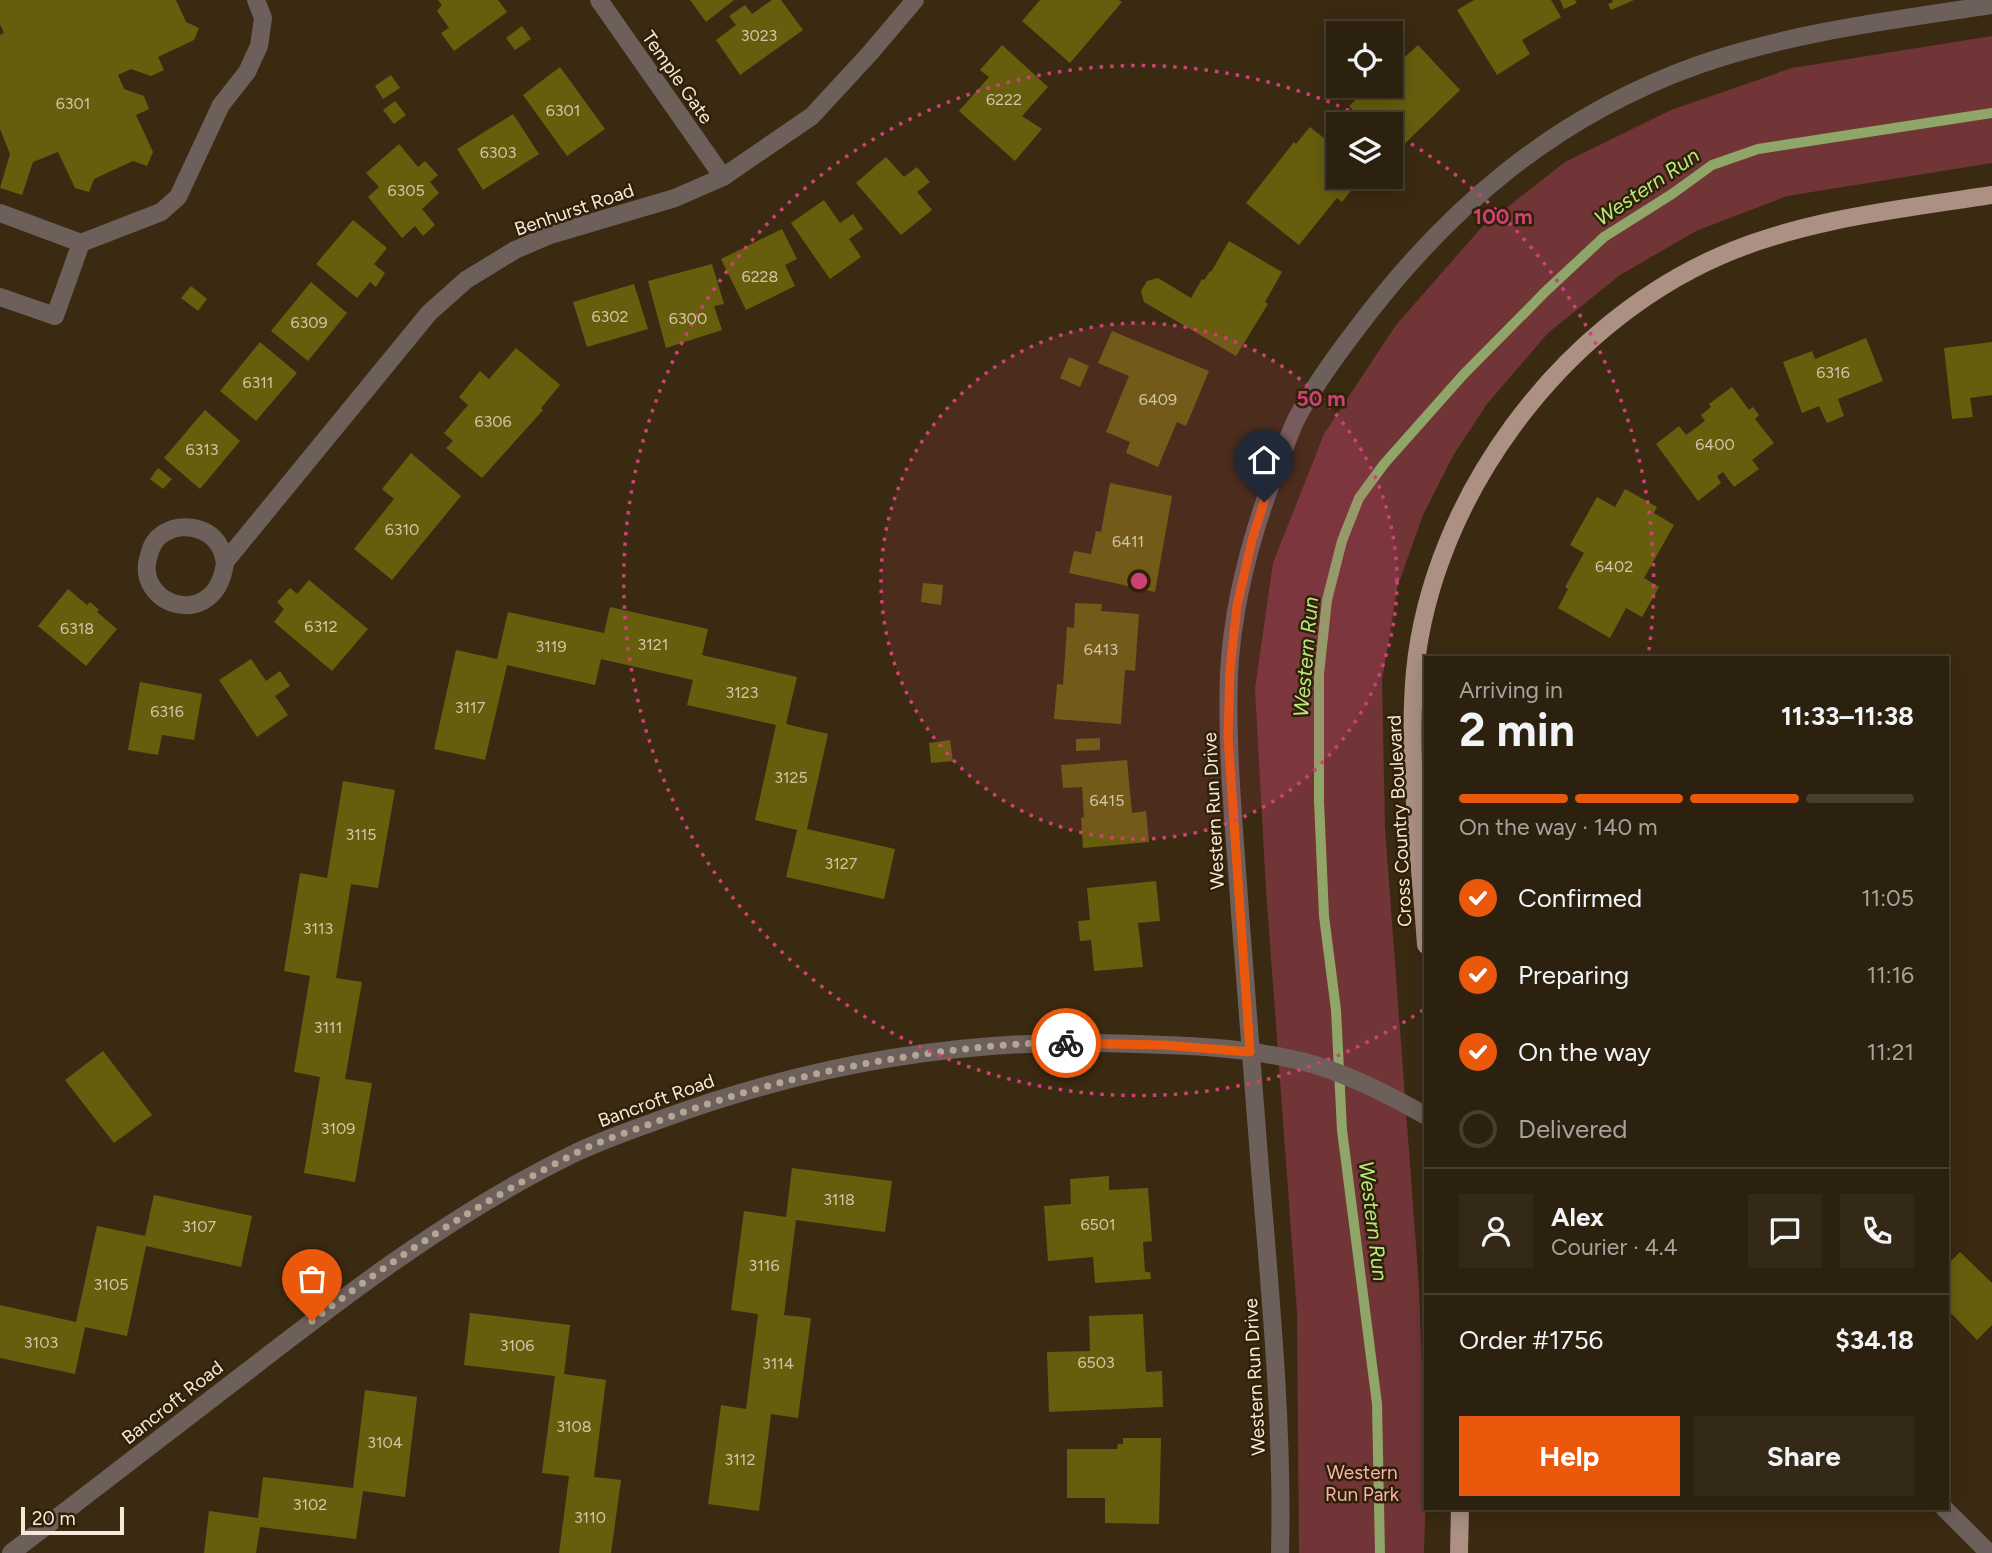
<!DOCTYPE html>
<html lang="en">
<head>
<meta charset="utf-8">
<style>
  :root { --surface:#2c200e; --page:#342817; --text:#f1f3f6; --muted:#a6a39e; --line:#483e2e; --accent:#ea580c }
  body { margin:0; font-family:Figtree,sans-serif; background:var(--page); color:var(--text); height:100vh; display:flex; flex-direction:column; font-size:26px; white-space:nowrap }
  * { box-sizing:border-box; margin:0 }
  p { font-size:23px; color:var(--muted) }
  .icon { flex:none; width:38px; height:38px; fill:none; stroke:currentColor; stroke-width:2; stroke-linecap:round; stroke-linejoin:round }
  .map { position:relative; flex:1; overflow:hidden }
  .side { position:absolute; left:1424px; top:656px; width:525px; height:854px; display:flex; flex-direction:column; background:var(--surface); border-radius:0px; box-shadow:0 4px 18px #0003,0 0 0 2px var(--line) }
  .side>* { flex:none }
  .controls { position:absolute; left:1326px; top:21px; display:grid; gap:14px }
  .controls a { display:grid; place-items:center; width:77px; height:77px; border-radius:0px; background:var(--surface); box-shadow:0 4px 18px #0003,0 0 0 2px var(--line); font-size:35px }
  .scale { position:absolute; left:21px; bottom:18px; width:103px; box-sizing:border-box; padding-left:7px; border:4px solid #f4e9db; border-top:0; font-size:19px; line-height:24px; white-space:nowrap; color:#f4e9db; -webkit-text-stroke:5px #302008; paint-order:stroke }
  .pin { position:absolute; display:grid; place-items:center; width:60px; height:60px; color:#fff; margin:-72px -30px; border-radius:50% 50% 50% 0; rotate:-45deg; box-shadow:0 0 7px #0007 }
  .pin .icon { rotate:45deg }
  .courier { position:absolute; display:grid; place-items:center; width:70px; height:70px; margin:-35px; border:5px solid #ea580c; border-radius:50%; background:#fff; color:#222; box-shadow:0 2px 9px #0007 }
  .headline em { font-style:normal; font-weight:700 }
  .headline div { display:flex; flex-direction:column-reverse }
  .headline { display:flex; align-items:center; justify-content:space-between; height:119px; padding:0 35px }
  h1 { font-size:46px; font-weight:700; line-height:52px }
  .bar { display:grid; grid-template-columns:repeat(4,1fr); gap:10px 7px; align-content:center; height:84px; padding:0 35px }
  .bar i { height:9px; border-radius:5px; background:var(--line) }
  .bar .selected { background:var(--accent) }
  .bar p { grid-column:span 4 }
  .line { display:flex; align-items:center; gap:18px; padding:0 35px; border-top:2px solid var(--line) }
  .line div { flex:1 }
  .round { display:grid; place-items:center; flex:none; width:74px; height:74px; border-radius:0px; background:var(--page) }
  ol { padding:0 35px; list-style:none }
  li { display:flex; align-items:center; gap:21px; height:77px }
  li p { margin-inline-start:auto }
  li .icon { padding:7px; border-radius:50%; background:var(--accent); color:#fff; stroke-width:4 }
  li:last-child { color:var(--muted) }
  li i { width:38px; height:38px; border:4px solid var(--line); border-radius:50% }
  .cta { display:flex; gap:14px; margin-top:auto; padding:14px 35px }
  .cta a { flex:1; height:80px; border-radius:0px; background:var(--accent); color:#fff; font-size:28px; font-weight:700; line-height:80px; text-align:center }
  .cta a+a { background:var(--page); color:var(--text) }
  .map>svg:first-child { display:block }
</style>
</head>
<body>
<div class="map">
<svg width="1992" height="1553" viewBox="0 0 1992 1553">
  <rect width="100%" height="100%" fill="#3b2a12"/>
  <path fill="#723537" d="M1992 36V163L1787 196 1696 231 1620 275 1548 333 1487 404 1454 454 1423 515 1397 588 1382 680 1385 829 1419 1285 1426 1487 1424 1553H1299L1297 1312 1266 889 1255 689 1273 563 1324 434 1396 325 1482 227 1565 162 1671 110 1792 68Z"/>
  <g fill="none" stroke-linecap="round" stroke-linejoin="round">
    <path stroke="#8fa668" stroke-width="10" d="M1380 1553 1377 1404 1342 1130 1336 1010 1324 916 1319 801V674L1327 600 1342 541 1359 498 1384 464 1463 375 1546 291 1604 237 1672 194 1712 165 1758 149 1992 113"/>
  </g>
  <g fill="#675e0d">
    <path d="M0 0H176L186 22 199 28 194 40 158 57 164 70 151 76 131 69 118 75 124 89 144 96 149 109 136 115 153 152 147 166 133 161 94 179 89 192 75 188 58 152 33 162 22 195 0 188 10 154 0 129V35L4 33 0 24Z"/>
    <path d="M438 0H498L507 12 454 51 441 33 449 28 437 11 442 5Z"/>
    <path d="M690 0H734L706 22Z"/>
    <path d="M772 0H781L803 30 740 75 716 40 736 25 729 16 745 5 752 14Z"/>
    <path d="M1040 0H1119L1122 2 1070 63 1022 21Z"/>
    <path d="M1474 0H1551L1561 17 1522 40 1530 54 1497 75 1457 10Z"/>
    <path d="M1560 0H1575L1577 3 1564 9Z"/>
    <path d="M1612 0H1634L1611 10 1608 4 1613 2Z"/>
    <path d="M522 26 531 39 515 50 506 38Z"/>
    <path d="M1002 45 1048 87 1022 116 1042 129 1015 161 959 111 989 77 980 70Z"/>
    <path d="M1418 45 1460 90 1391 157V124H1366L1349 106 1365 91 1363 89 1366 86H1391V66L1393 68Z"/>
    <path d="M560 67 605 129 567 156 523 95Z"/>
    <path d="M391 75 400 88 383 99 375 86Z"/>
    <path d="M395 101 406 115 394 124 383 110Z"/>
    <path d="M513 114 539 154 483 190 457 149Z"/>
    <path d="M1310 127 1339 150V177H1362L1342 202 1337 198 1299 245 1246 203 1294 142 1296 144Z"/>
    <path d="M399 144 418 167 425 161 438 175 430 182 439 193 422 209 435 225 423 236 415 226 402 238 368 197 379 187 366 173Z"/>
    <path d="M886 157 904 177 917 167 930 182 917 192 932 210 901 235 856 183Z"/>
    <path d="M824 200 840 223 853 214 863 229 849 239 861 257 830 279 791 223Z"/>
    <path d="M353 220 387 248 374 264 385 273 376 287 370 282 357 298 316 264Z"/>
    <path d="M782 229 797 259 785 265 795 286 746 310 721 259Z"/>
    <path d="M1229 241 1282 272 1265 302 1268 304 1236 356 1144 302 1141 291 1147 281 1158 278 1191 298 1202 279 1204 280 1210 271 1211 272Z"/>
    <path d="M712 264 724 304 714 306 722 330 666 348 648 281Z"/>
    <path d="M311 282 347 313 308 361 271 331Z"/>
    <path d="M634 284 648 329 587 347 573 302Z"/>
    <path d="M191 286 207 299 198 311 181 298Z"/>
    <path d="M1112 331 1209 371 1186 426 1177 422 1158 467 1126 453 1130 442 1106 432 1129 376 1098 363Z"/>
    <path d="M1866 338 1883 381 1838 399 1844 416 1827 423 1819 406 1802 413 1783 362 1812 351 1815 359Z"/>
    <path d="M260 342 297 373 256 421 220 391Z"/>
    <path d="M1992 342V395L1970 398 1973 417 1952 419 1944 348Z"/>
    <path d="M516 348 560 385 541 408 543 410 482 478 446 448 453 441 444 433 468 405 459 397 480 371 489 379Z"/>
    <path d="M1069 357 1089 366 1080 387 1060 378Z"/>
    <path d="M1732 387 1749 410 1753 407 1759 415 1755 419 1774 443 1752 460 1759 469 1734 487 1723 472 1717 476 1721 483 1698 501 1656 444 1679 426 1686 435 1705 421 1701 415 1711 407 1709 404Z"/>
    <path d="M205 410 240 441 200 489 164 458Z"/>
    <path d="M411 453 461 496 392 580 354 549 394 499 382 489Z"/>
    <path d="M158 468 172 479 163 489 150 479Z"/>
    <path d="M1110 483 1172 496 1155 592 1069 573 1074 551 1091 554 1096 531 1101 532Z"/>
    <path d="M1625 489 1657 507 1654 513 1674 525 1644 578 1659 587 1642 617 1626 608 1610 638 1558 608 1568 589 1565 587 1584 553 1570 545 1597 497 1615 507Z"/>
    <path d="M309 580 368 629 332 671 274 622 284 609 277 602 290 588 297 594Z"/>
    <path d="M923 583 943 585 941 605 921 602Z"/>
    <path d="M68 589 87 605 90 602 99 610 97 612 117 629 86 666 38 626Z"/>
    <path d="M1075 603 1102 604 1101 611 1139 614 1135 671 1125 670 1121 724 1054 719 1057 684 1063 685 1067 627 1074 628Z"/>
    <path d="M610 607 708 629 702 655 797 677 786 724 828 734 807 829 895 849 884 899 786 877 797 830 755 820 776 725 687 705 693 680 601 659 595 685 507 665 485 760 434 749 456 650 497 659 508 612 604 633Z"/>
    <path d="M251 659 266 681 280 671 290 686 275 696 288 715 257 737 219 680Z"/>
    <path d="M140 682 202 694 194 740 162 735 158 755 128 750Z"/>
    <path d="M1100 738V750L1076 751V739Z"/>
    <path d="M950 740 953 761 931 763 929 743Z"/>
    <path d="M1127 760 1132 813 1146 811 1149 842 1083 848 1081 818 1084 817 1082 787 1063 788 1061 765Z"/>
    <path d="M343 781 395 790 378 888 351 884 336 978 362 982 345 1079 372 1083 355 1182 304 1173 320 1077 294 1072 310 976 284 971 300 873 327 878Z"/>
    <path d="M1156 881 1160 921 1138 923 1143 967 1094 971 1091 940 1080 941 1078 921 1090 920 1087 888Z"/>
    <path d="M103 1051 152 1115 114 1143 65 1080Z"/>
    <path d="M792 1168 892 1181 885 1232 796 1220 784 1315 811 1318 798 1418 771 1414 759 1511 708 1504 721 1405 746 1409 758 1314 731 1310 744 1211 786 1217Z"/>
    <path d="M1109 1176V1190L1148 1188 1152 1241 1143 1242 1145 1272H1150L1151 1279 1095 1283 1093 1257 1048 1261 1044 1206 1071 1204 1070 1179Z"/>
    <path d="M154 1195 252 1216 241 1267 146 1246 127 1336 85 1327 75 1374 0 1358V1305L76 1322 97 1226 145 1236Z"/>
    <path d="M1960 1252 1992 1283V1325L1977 1340 1948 1310V1264Z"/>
    <path d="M470 1313 570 1325 564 1374 606 1380 594 1477 621 1480 611 1553H559L569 1476 542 1473 555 1376 464 1365Z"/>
    <path d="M1143 1314 1146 1372 1162 1371 1163 1407 1049 1412 1047 1352 1090 1351 1089 1316Z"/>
    <path d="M365 1390 417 1397 405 1497 363 1491 356 1539 260 1527 256 1553H204L209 1511 258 1518 263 1477 353 1488Z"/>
    <path d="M1123 1438H1161L1159 1524 1105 1523V1498H1067V1449H1117L1118 1444H1123Z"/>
  </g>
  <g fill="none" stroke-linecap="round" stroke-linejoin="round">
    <g stroke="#6d5f59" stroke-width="18">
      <path d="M599 0 723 177"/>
      <path d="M0 213 81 243 55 316 0 297"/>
      <path d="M81 243 161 212 178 197 221 105 247 72 259 46 263 18 256 0"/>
      <path d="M225 562C223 557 223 551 220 547 210 527 182 522 164 533 156 538 151 546 149 555 132 606 217 633 225 562L429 313 466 280 515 250 550 235 675 198 723 177 812 116 871 52 915 0"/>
      <path d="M1944 1508 1989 1553"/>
      <path d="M11 1553C90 1492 169 1431 249 1370 351 1291 455 1212 571 1155 599 1141 629 1131 659 1120 800 1068 949 1040 1100 1043 1169 1045 1244 1045 1312 1064 1352 1076 1390 1095 1426 1116"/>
      <path d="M1280 1553C1283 1433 1272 1313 1262 1193 1254 1100 1247 1007 1240 913 1235 834 1226 753 1229 673 1233 600 1253 528 1280 460 1286 445 1291 428 1299 414 1315 385 1335 357 1355 331 1446 209 1553 117 1698 65 1792 32 1894 20 1992 5"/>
    </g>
    <g stroke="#ab9083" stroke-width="18">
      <path d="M1426 945C1420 855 1407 762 1415 671 1432 498 1560 326 1720 256 1804 219 1902 209 1992 195"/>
      <path d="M1459 1553 1460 1508"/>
    </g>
  </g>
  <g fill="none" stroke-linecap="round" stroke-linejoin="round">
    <path stroke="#b3a695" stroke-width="7" stroke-dasharray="0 12.6" d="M312 1321C392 1259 479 1203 570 1156 596 1142 625 1133 653 1123 752 1086 851 1062 956 1050 992 1046 1030 1042 1066 1043"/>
    <path stroke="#ea580c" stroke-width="9" d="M1066 1043 1163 1045 1250 1052 1228 737 1230 669 1237 606 1252 540 1264 502"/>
  </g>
  <circle cx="1139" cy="581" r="258" fill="#cc4275" fill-opacity=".12"/>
  <g fill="none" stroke="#cc4275" stroke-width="3.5" stroke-dasharray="3.5 7">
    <circle cx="1139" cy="581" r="258"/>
    <path d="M1423 1010A515 515 0 1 1 1377 124M1393 133A515 515 0 0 1 1648 657"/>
  </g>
  <g text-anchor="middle" stroke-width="5" stroke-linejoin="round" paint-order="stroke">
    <g font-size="16" fill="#d1c6a8">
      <text x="759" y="41">3023</text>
      <text x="1004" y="105">6222</text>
      <text x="73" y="109">6301</text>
      <text x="563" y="116">6301</text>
      <text x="498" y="158">6303</text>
      <text x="406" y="196">6305</text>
      <text x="760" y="282">6228</text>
      <text x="610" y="322">6302</text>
      <text x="688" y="324">6300</text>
      <text x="309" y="328">6309</text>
      <text x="1833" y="378">6316</text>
      <text x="258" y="388">6311</text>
      <text x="1158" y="405">6409</text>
      <text x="493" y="427">6306</text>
      <text x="1715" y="450">6400</text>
      <text x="202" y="455">6313</text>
      <text x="402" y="535">6310</text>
      <text x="1128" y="547">6411</text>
      <text x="1614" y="572">6402</text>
      <text x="321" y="632">6312</text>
      <text x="77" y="634">6318</text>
      <text x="653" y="650">3121</text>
      <text x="551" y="652">3119</text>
      <text x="1101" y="655">6413</text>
      <text x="742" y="698">3123</text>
      <text x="470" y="713">3117</text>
      <text x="167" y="717">6316</text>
      <text x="791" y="783">3125</text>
      <text x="1107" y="806">6415</text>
      <text x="361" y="840">3115</text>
      <text x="841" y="869">3127</text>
      <text x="318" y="934">3113</text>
      <text x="328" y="1033">3111</text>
      <text x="338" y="1134">3109</text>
      <text x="839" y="1205">3118</text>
      <text x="1098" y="1230">6501</text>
      <text x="199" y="1232">3107</text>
      <text x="764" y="1271">3116</text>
      <text x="111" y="1290">3105</text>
      <text x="41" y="1348">3103</text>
      <text x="517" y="1351">3106</text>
      <text x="1096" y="1368">6503</text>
      <text x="778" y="1369">3114</text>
      <text x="574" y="1432">3108</text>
      <text x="385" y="1448">3104</text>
      <text x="740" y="1465">3112</text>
      <text x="310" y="1510">3102</text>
      <text x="590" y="1523">3110</text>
    </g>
    <g font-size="19" fill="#f4e9db" stroke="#302008">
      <text transform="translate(678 77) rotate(55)" y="7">Temple Gate</text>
      <text transform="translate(574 209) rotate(-19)" y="7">Benhurst Road</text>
      <text transform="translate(1213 811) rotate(-93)" y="7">Western Run Drive</text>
      <text transform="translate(1399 821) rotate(-93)" y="7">Cross Country Boulevard</text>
      <text transform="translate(656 1100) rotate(-20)" y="7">Bancroft Road</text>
      <text transform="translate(1254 1377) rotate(-93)" y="7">Western Run Drive</text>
      <text transform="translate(172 1402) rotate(-38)" y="7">Bancroft Road</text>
    </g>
    <g font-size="19" fill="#fcb1b0" stroke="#302008">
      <text x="1362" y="1479">Western<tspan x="1362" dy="22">Run Park</tspan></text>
    </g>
    <g font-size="21" font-style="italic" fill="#b8eb7e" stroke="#302008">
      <text transform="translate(1647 187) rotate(-34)" y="7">Western Run</text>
      <text transform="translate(1306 657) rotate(-85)" y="7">Western Run</text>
      <text transform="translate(1373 1221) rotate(83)" y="7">Western Run</text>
    </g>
  </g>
  <circle cx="1139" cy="581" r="10" fill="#cc4275" stroke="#302008" stroke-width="3.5"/>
  <g font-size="21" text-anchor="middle" font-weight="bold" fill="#cc4275" stroke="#302008" stroke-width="5" stroke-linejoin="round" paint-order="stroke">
    <text x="1503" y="224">100 m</text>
    <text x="1321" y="406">50 m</text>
  </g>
</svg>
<div class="controls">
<a><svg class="icon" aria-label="locate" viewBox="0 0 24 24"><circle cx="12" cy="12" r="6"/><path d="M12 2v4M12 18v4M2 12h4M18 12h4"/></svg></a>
<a><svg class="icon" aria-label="layers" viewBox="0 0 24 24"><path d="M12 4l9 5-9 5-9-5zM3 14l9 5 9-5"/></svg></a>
</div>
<div class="scale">20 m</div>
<div class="pin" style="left:312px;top:1321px;background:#ea580c"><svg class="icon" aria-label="bag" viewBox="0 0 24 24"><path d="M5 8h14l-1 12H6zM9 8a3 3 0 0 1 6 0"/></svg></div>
<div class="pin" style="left:1264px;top:502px;background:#1f2937"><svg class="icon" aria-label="home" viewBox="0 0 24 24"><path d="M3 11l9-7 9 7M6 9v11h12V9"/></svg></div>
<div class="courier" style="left:1066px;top:1043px"><svg class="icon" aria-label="bike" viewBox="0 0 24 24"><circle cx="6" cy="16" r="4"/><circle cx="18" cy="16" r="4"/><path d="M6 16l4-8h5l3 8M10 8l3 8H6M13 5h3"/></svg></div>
<section class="side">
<div class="headline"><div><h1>2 min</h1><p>Arriving in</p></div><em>11:33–11:38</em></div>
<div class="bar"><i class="selected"></i><i class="selected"></i><i class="selected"></i><i></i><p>On the way · 140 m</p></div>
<ol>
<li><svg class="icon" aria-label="check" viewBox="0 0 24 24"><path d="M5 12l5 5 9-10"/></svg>Confirmed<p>11:05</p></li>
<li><svg class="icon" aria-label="check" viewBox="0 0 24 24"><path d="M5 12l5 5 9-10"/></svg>Preparing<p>11:16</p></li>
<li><svg class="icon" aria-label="check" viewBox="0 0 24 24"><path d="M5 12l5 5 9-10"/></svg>On the way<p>11:21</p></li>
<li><i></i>Delivered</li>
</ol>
<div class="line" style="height:126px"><a class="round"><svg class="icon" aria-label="person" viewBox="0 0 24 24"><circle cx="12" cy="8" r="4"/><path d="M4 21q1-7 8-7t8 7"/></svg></a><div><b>Alex</b><p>Courier · 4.4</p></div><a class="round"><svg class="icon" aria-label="chat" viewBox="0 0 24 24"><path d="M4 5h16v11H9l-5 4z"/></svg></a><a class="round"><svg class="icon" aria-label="phone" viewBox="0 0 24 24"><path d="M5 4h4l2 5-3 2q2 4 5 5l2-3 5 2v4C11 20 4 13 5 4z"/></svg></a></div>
<div class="line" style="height:91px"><div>Order #1756</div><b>$34.18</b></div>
<div class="cta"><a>Help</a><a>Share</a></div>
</section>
</div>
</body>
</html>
